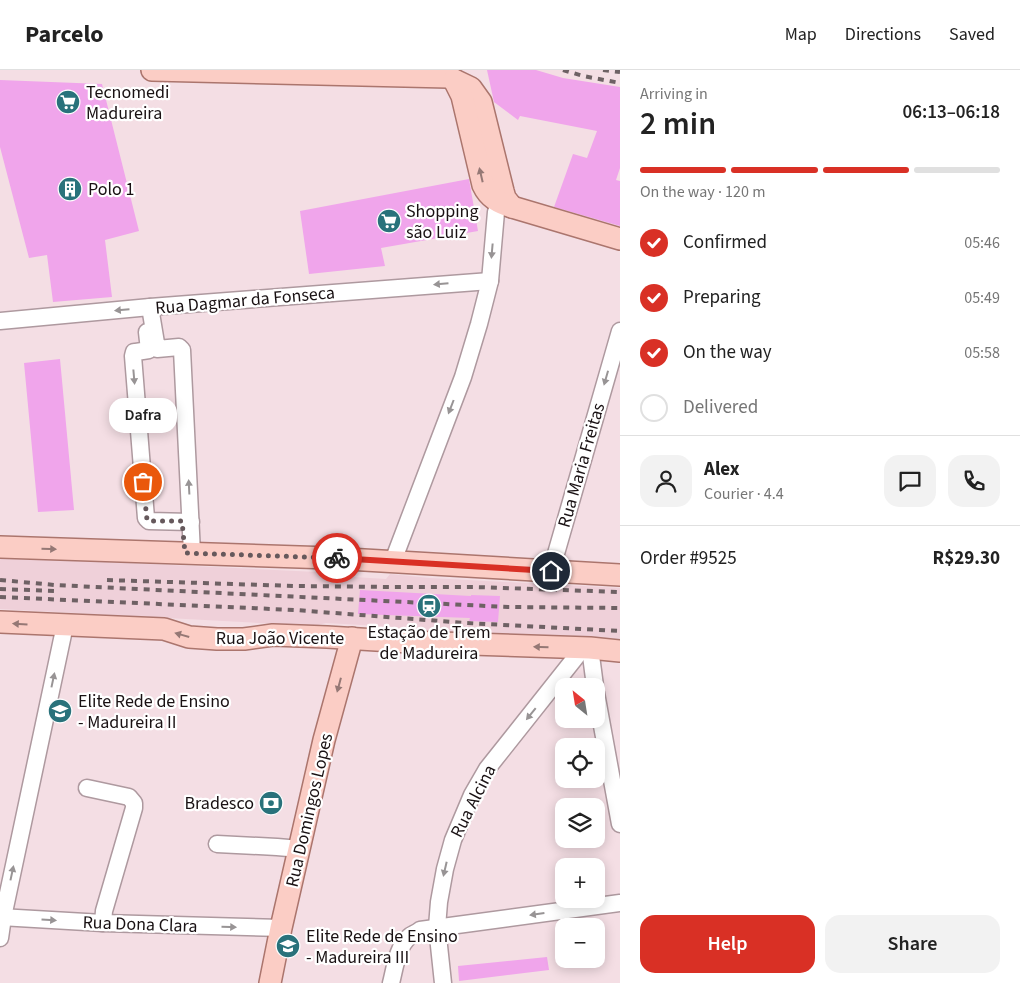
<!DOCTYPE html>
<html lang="en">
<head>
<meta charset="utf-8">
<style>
  :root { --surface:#fff; --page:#f2f2f2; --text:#222; --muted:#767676; --line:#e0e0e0; --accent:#d93025 }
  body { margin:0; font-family:"Source Sans 3",sans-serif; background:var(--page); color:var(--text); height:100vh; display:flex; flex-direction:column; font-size:19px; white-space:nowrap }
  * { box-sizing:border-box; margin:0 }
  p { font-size:16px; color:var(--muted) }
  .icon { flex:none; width:28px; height:28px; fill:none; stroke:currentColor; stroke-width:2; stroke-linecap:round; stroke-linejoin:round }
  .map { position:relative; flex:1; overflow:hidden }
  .panel { display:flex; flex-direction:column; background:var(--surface); width:400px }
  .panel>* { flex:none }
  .needle { width:32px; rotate:330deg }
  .fabs { position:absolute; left:555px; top:608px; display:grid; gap:10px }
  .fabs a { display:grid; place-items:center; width:50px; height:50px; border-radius:10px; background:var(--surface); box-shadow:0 2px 12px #0003; font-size:25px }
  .pin { position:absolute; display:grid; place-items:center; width:42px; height:42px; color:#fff; margin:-21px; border:2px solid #fff; border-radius:50%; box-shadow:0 1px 5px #0007 }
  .courier { position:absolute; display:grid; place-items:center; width:50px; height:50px; margin:-25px; border:4px solid #d93025; border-radius:50%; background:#fff; color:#222; box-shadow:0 1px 6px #0007 }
  .bubble { position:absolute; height:35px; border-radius:15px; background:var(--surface); box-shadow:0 2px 12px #0003; font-size:16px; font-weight:600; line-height:35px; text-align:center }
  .head em { font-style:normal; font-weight:600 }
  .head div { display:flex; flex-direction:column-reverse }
  .head { display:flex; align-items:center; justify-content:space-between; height:85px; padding:0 20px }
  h1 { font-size:32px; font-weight:600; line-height:38px }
  .bar { display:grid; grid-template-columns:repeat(4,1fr); gap:8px 5px; align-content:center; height:60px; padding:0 20px }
  .bar i { height:6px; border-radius:4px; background:var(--line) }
  .bar .active { background:var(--accent) }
  .bar p { grid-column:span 4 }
  .line { display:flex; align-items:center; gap:12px; padding:0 20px; border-top:1px solid var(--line) }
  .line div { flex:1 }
  .round { display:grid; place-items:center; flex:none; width:52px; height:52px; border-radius:15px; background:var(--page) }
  ol { padding:0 20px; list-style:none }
  li { display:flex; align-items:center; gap:15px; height:55px }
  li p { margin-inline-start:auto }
  li .icon { padding:5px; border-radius:50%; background:var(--accent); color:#fff; stroke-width:4 }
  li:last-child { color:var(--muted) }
  li i { width:28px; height:28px; border:2px solid var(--line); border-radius:50% }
  .button { display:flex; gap:10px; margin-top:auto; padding:10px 20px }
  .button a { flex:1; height:58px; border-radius:15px; background:var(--accent); color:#fff; font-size:20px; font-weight:600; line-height:58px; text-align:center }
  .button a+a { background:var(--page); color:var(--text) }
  header { display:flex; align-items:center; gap:30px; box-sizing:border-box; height:70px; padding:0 25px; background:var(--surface); border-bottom:1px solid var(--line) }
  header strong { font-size:24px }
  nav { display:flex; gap:28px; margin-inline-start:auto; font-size:18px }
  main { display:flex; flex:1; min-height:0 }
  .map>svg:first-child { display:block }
</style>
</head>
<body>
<header>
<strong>Parcelo</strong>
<nav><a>Map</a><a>Directions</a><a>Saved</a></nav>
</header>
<main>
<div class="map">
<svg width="620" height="913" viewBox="0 0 620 913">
  <rect width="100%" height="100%" fill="#f4dee4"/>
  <path fill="#efd0d9" d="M0 487 317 502 321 505 386 509 390 504 430 508 620 518V574L402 561 396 557 326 553 314 556 0 539Z"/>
  <g fill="#f0a5eb">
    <path d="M487 0H536L563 8 620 17V98L616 110 620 111V156L554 137 573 84 587 88 597 61 520 46 518 50 494 32Z"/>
    <path d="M0 10 102 14 139 161 105 170 112 227 53 232 47 185 29 188 0 77Z"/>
    <path d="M469 109 478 161 381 178 385 196 309 204 300 141Z"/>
    <path d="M60 289 74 440 38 442 24 293Z"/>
    <path d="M360 520 471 526V525L500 526 498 552 469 551 470 548 358 544Z"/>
    <path d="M547 887 549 900 459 911 458 896Z"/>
  </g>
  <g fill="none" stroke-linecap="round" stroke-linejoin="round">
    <g stroke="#ae999f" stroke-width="19">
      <g id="minor">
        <path d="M150 237 157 279 179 277 182 280 192 483"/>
        <path d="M0 251 150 237 490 211"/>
        <path d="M147 262 149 280 136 282H134L133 286 146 448 149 451 191 452"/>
        <path d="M393 491 463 307 479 254 490 211 496 142 501 134"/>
        <path d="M551 501 620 261"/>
        <path d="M590 578 595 616"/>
        <path d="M596 623 620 754"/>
        <path d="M87 718 129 727 134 733V738L104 841 103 853"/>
        <path d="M217 774 277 777 300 779"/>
        <path d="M0 847 103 853 281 858"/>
        <path d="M0 868 3 847 65 555"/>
        <path d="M391 913C395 898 397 877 409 867 412 864 417 863 420 860L620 833"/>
        <path d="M443 913 437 857 439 832 445 799 453 770 472 725 487 699 583 578"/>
      </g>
    </g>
    <g stroke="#ab756d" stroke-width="24">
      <g id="major">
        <path d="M152 0 448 7 471 18 481 32 503 121 505 128 512 137"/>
        <path d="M454 10 462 26 483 115C489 128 499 133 512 137L620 169"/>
        <path d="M0 477 330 488 620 505"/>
        <path d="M0 552 164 559 189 567 217 569H244L273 565 327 567 409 572 590 578 620 581"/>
        <path d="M270 913 281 858 324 670 352 568"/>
      </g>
    </g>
    <use href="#minor" stroke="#fff" stroke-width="16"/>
    <use href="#major" stroke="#fbcdc5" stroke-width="21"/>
    <g stroke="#6e6164" stroke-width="4" stroke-dasharray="6 6" stroke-linecap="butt">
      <path d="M563 0 583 6 620 13"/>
      <path d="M603 0 620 2"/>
      <path d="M0 510 55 515 508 537 620 538"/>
      <path d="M107 510 295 516 390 517H475L620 522"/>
      <path d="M0 519 56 521"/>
      <path d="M0 527 295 540 466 553 620 561"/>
    </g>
  </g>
  <defs><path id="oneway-solid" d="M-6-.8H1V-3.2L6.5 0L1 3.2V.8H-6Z" transform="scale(1.25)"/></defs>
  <g fill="#957875">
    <use href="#oneway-solid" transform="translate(481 105) rotate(-103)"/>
    <use href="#oneway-solid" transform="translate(49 479) rotate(2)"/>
    <use href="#oneway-solid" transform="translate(20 554) rotate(-177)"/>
    <use href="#oneway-solid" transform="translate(182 565) rotate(-164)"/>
    <use href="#oneway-solid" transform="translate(541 577) rotate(-178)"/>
    <use href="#oneway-solid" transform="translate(339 615) rotate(105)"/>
  </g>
  <g fill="#989495">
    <use href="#oneway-solid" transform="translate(492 181) rotate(95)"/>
    <use href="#oneway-solid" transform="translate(441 214) rotate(175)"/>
    <use href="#oneway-solid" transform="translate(122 240) rotate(175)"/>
    <use href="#oneway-solid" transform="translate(134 307) rotate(85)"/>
    <use href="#oneway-solid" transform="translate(606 308) rotate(106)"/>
    <use href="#oneway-solid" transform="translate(451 337) rotate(111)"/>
    <use href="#oneway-solid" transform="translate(189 417) rotate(-93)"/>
    <use href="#oneway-solid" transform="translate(53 610) rotate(-78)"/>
    <use href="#oneway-solid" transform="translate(531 644) rotate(129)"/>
    <use href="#oneway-solid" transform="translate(445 799) rotate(103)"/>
    <use href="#oneway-solid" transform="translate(12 803) rotate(-78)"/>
    <use href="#oneway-solid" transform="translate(537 844) rotate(172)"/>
    <use href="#oneway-solid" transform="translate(49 850) rotate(4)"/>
    <use href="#oneway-solid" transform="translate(229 857) rotate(2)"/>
  </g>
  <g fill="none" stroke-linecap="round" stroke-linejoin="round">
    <path stroke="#66595c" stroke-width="5" stroke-dasharray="0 9" d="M143 412 147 450 149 451H182L185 483 337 488"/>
    <path stroke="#d93025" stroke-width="6" d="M337 488 551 501"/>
  </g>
  <defs>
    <g id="supermarket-disc" transform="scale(1.25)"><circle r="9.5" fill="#29727b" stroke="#fff"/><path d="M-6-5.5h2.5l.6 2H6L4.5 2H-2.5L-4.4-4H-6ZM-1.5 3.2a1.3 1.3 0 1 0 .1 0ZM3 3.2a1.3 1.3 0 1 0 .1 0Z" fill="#fff"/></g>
    <g id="building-disc" transform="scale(1.25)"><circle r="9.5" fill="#29727b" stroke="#fff"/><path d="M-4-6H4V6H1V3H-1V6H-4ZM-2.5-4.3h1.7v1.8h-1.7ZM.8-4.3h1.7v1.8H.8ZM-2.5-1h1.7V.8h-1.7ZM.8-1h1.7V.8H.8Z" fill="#fff"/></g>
    <g id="station-disc" transform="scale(1.25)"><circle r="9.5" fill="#29727b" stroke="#fff"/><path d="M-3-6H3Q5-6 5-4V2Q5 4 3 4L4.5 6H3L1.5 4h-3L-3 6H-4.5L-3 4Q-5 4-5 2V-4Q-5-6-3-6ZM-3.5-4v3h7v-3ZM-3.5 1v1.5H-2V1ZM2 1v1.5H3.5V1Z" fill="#fff"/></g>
    <g id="school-disc" transform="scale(1.25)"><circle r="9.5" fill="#29727b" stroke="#fff"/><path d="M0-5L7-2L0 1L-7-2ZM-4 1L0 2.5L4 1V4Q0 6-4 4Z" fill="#fff"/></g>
    <g id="bank-disc" transform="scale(1.25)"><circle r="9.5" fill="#29727b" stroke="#fff"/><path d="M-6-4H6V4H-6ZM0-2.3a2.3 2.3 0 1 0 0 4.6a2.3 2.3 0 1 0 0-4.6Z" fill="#fff"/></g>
  </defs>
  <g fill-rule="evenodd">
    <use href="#supermarket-disc" x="68" y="32"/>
    <use href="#building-disc" x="70" y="119"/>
    <use href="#supermarket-disc" x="389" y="151"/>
    <use href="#station-disc" x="429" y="536"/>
    <use href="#school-disc" x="60" y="641"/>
    <use href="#bank-disc" x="271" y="733"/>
    <use href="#school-disc" x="288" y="876"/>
  </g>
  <g text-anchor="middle" stroke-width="4.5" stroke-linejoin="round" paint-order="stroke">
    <g font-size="18" fill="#191113" stroke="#fff" text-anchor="start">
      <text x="86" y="28">Tecnomedi<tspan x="86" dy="21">Madureira</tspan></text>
      <text x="88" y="125">Polo 1</text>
      <text x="406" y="147">Shopping<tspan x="406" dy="21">são Luiz</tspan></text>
      <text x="429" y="568" text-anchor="middle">Estação de Trem<tspan x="429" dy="21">de Madureira</tspan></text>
      <text x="78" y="637">Elite Rede de Ensino<tspan x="78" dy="21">- Madureira II</tspan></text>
      <text x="254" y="739" text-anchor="end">Bradesco</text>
      <text x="306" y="872">Elite Rede de Ensino<tspan x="306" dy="21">- Madureira III</tspan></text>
    </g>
    <g font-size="18" fill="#191113" stroke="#fff">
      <text transform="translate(245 230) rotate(-5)" y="6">Rua Dagmar da Fonseca</text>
      <text transform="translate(581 395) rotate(-74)" y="6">Rua Maria Freitas</text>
      <text x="280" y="574">Rua João Vicente</text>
      <text transform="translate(473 731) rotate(-63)" y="6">Rua Alcina</text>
      <text transform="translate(309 740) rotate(-77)" y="6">Rua Domingos Lopes</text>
      <text transform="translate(140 854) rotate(2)" y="6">Rua Dona Clara</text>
    </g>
  </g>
</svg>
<div class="fabs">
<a><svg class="needle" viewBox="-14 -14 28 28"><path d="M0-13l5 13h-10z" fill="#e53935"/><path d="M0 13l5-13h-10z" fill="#767676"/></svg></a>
<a><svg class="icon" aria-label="locate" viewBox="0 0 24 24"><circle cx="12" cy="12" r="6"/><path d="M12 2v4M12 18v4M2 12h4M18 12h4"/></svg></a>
<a><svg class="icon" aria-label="layers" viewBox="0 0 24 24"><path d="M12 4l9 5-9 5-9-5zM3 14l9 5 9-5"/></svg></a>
<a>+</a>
<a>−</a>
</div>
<div class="pin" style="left:143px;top:412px;background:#ea580c"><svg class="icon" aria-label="bag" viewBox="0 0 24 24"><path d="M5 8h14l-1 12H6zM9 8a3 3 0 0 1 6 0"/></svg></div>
<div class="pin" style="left:551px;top:501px;background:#1f2937"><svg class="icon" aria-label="home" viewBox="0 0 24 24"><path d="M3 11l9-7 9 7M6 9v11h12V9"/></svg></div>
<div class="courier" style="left:337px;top:488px"><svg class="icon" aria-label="bike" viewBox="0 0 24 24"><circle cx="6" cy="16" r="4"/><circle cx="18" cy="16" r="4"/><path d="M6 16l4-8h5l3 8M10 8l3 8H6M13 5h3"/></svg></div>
<div class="bubble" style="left:109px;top:328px;width:68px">Dafra</div>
</div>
<section class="panel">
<div class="head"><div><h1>2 min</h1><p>Arriving in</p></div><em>06:13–06:18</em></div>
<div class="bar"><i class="active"></i><i class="active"></i><i class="active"></i><i></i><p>On the way · 120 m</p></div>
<ol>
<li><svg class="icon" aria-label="check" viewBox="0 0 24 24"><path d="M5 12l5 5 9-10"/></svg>Confirmed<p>05:46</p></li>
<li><svg class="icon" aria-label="check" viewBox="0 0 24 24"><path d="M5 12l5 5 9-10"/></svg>Preparing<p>05:49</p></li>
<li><svg class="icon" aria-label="check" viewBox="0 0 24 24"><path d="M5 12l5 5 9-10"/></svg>On the way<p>05:58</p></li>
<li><i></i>Delivered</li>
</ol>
<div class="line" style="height:90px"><a class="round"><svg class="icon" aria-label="person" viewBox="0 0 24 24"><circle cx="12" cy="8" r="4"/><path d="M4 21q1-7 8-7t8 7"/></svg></a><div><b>Alex</b><p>Courier · 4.4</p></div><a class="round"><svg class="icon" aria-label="chat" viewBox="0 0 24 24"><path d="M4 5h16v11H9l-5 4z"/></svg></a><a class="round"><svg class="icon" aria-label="phone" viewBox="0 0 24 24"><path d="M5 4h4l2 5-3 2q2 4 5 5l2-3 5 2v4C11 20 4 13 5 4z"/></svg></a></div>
<div class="line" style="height:65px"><div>Order #9525</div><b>R$29.30</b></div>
<div class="button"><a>Help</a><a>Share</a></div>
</section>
</main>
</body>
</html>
